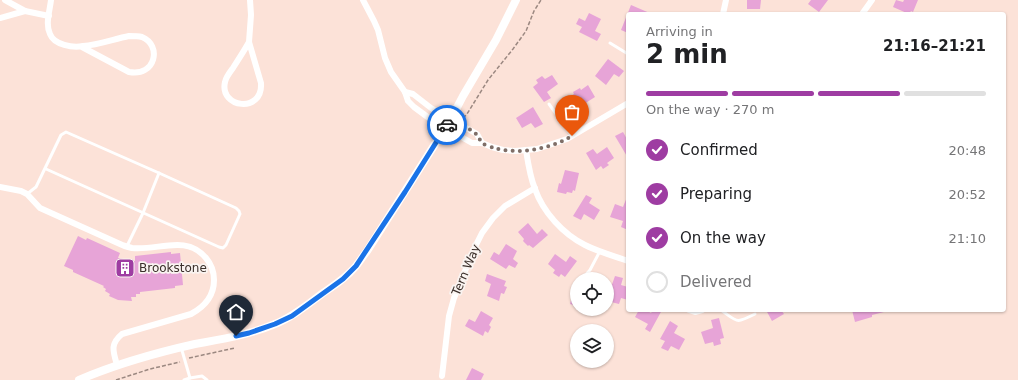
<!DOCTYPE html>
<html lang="en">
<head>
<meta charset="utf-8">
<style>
  :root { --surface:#fff; --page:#f2f2f2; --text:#202124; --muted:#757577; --line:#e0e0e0; --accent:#9e3ca2 }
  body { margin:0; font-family:"DejaVu Sans",sans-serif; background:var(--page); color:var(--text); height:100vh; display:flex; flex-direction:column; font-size:15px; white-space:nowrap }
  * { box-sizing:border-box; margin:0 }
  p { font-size:13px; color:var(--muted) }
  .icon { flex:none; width:22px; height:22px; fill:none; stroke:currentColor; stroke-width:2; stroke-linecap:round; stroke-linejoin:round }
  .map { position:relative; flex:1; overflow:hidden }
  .details { position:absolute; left:626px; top:12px; width:380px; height:300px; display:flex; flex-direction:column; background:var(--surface); border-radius:4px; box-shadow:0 1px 3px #0004 }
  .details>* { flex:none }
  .fabs { position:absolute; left:570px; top:272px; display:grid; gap:8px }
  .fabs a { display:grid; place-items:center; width:44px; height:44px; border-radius:50%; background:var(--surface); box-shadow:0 1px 3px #0004; font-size:20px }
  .pin { position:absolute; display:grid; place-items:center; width:34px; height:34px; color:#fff; margin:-41px -17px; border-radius:50% 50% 50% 0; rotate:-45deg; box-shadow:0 0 4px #0007 }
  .pin .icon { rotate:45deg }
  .courier { position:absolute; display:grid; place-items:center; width:40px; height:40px; margin:-20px; border:3px solid #1a73e8; border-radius:50%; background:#fff; color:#222; box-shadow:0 1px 5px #0007 }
  .headline em { font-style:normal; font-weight:800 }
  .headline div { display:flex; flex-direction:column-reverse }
  .headline { display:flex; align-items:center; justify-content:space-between; height:68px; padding:0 20px }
  h1 { font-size:26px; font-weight:800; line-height:30px }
  .bar { display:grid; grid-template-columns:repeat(4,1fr); gap:6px 4px; align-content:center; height:48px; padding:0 20px }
  .bar i { height:5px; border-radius:3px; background:var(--line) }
  .bar .active { background:var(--accent) }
  .bar p { grid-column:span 4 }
  ol { padding:0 20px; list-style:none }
  li { display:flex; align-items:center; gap:12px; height:44px }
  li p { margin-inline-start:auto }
  li .icon { padding:4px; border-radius:50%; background:var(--accent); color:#fff; stroke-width:4 }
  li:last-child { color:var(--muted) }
  li i { width:22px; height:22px; border:2px solid var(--line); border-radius:50% }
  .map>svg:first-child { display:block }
</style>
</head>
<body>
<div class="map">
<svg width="1018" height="380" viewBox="0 0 1018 380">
  <rect width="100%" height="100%" fill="#fce2d8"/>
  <g fill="#e7a4d7">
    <path d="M747 0H761L760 9H747Z"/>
    <path d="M811 0H828L819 12 808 4Z"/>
    <path d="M896 0 903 2 904 0H918L913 12 911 11 909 14 893 7Z"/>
    <path d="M631 5 652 14H628V33L621 30Z"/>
    <path d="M589 13 601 19 595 31 601 34 597 41 579 32 582 27 576 24 579 18 585 21Z"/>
    <path d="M608 59 624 71 619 77 614 74 606 85 595 76Z"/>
    <path d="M552 75 558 84 547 92 551 98 544 102 533 87 538 83 536 80 542 76 545 79Z"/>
    <path d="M588 85 595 97 584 104 587 110 580 114 570 97 574 94 573 92 580 88 581 90Z"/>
    <path d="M533 107 543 124 535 128 531 123 522 128 516 118Z"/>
    <path d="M623 132 628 141V158L615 136Z"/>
    <path d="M607 147 614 158 607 163 609 165 603 169 601 166 596 170 586 153 593 149 597 154Z"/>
    <path d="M565 170 579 173 575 191 573 190 572 193 567 192 566 194 557 192 559 183 561 184Z"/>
    <path d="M586 195 592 198 589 203 600 210 594 220 584 214 581 220 573 216Z"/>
    <path d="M627 197H628V230L621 227 623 221 610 217 615 204 623 207Z"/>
    <path d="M528 223 537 234 542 229 548 235 533 248 529 245 528 246 523 241 524 239 518 232Z"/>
    <path d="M78 236 86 240 87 238 120 253 118 258 135 261V256L171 252V254L180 253 183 285 175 286V288L140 292V294H136V297H131L132 301 118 300 109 296 110 294 105 291 106 289 103 287 104 286 73 272V270L64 266Z"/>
    <path d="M506 244 517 251 513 259 518 263 515 268 509 265 506 269 490 259 494 252 499 255Z"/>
    <path d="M555 254 566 262 570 256 577 261 565 277 561 274 559 277 553 273 555 270 548 264Z"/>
    <path d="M487 274 506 281 504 286 507 287 504 294 501 293 499 301 487 296 491 284 485 281Z"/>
    <path d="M615 276 623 278 621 285 628 287V300L621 298 619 304 611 302 613 295 609 293Z"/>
    <path d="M575 285 577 286V306L570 304Z"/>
    <path d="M639 310H646L651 313 653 310H662L650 332 645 329 648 324 635 317Z"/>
    <path d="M766 310H781L784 314 772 321Z"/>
    <path d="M852 310H884V312L872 315V317L855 322Z"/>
    <path d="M481 311 493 318 489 325 491 327 488 333 485 331 483 336 465 326 469 319 475 322Z"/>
    <path d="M719 318 724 338 720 339 721 344 714 346 713 342 705 344 701 332 713 328 711 320Z"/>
    <path d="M670 321 678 326 674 333 685 339 679 350 671 346 668 351 661 348 665 341 660 339Z"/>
    <path d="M472 368 484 374 481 380H466Z"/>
  </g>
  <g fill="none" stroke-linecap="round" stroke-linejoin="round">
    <g stroke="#9b8881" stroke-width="1.5" stroke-dasharray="4 2" stroke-linecap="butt">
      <path d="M463 118 467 114 488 80 513 49 526 31 534 11 541 0"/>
      <path d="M189 358 235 348"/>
      <path d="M116 380 150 369 180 362"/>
    </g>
    <g stroke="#fff" stroke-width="3">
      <path d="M610 43 628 54"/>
      <path d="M549 104 572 136"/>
      <path d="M27 194 36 187 61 135 66 132 159 173 236 208 239 211 240 214 226 245 223 248 219 247 46 169"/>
      <path d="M127 246 143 213 159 173"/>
      <path d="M582 279 590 270 600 251"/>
      <path d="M721 310C738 322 735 324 755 314"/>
      <path d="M181 347 190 378 202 376 207 380"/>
      <path d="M184 380 190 378"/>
    </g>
    <g stroke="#fff" stroke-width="6">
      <path d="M5 0 25 11 49 16"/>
      <path d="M51 0C50 10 45 24 50 34 54 45 73 48 83 46 98 45 114 39 129 36 134 36 138 36 142 37 162 45 156 77 129 72L82 47"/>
      <path d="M363 0 374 21 378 30 385 58 391 72 405 92 408 101 414 107 433 121 472 143H482L492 147 503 150 515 151 537 149 567 139 628 103"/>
      <path d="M723 14 726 0"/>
      <path d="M862 14 872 0"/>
      <path d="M0 18 25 11"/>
      <path d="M249 42C244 51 238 60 233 68 230 72 226 77 225 82 219 108 263 114 261 83L249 42 251 15 250 0"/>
      <path d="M405 92 413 94 431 108 477 134 482 143"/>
      <path d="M526 150C528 163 530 177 535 189 543 212 563 234 585 245 599 252 614 256 628 261"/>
      <path d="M0 187 21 191 27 194 40 208 120 244C124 246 128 247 132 248 158 251 186 234 206 258 211 264 214 272 214 280 214 296 204 307 191 314L122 334C110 344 113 351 117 365"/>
      <path d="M689 310 695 312 702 310"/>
      <path d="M442 376 449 316 454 298 474 249 482 233 493 218 505 206 535 188"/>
    </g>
    <path stroke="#fff" stroke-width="8" d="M79 380C116 364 155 353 195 344 222 339 249 335 275 324 293 317 308 304 323 293 335 285 347 277 356 266 360 261 363 256 367 251L451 119 463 96 496 40 516 0"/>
  </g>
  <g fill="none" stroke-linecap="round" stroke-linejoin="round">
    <path stroke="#7f6e67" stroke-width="4" stroke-dasharray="0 7.2" d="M447 125 451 119C457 123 473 130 477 135 479 137 480 141 482 143 485 145 491 147 494 148 519 155 550 149 572 136"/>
    <path stroke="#1a73e8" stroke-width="5" d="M236 336 249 333 275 324 292 316 343 279 356 266 405 192 447 125"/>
  </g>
  <defs>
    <g id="building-square" transform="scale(1)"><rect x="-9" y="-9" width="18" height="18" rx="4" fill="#9e3ca2" stroke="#faf4f1"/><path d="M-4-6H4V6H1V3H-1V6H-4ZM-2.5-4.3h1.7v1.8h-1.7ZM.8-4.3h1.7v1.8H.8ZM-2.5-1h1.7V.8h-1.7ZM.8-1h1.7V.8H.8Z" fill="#fff"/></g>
  </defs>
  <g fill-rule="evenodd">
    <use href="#building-square" x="125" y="268"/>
  </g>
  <g text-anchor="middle" stroke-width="3.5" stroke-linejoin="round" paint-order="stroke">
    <g font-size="12" fill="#3b2f2a" stroke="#faf4f1" text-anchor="start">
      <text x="139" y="272">Brookstone</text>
    </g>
    <g font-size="12" fill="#3b2f2a" stroke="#faf4f1">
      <text transform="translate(466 270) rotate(-67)" y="4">Tern Way</text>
    </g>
  </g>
</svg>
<div class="fabs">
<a><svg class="icon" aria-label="locate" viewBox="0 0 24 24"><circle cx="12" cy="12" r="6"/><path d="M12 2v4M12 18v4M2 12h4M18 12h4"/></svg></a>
<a><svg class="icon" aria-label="layers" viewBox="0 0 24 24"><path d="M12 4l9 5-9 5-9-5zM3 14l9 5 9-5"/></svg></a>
</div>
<div class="pin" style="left:572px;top:136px;background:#ea580c"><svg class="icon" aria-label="bag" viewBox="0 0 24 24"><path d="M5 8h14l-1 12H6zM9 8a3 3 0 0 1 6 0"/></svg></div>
<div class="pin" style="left:236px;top:336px;background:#1f2937"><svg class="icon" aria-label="home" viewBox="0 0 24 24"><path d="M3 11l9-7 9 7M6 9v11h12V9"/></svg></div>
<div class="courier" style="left:447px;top:125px"><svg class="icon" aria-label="car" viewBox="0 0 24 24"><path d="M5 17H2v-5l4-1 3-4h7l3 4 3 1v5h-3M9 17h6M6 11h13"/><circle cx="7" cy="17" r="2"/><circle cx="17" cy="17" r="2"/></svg></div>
<section class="details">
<div class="headline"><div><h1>2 min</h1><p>Arriving in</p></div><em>21:16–21:21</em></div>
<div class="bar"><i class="active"></i><i class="active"></i><i class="active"></i><i></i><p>On the way · 270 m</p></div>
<ol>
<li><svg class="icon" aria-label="check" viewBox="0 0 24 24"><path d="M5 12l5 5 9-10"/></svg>Confirmed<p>20:48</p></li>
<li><svg class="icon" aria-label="check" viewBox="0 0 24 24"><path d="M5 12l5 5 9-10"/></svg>Preparing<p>20:52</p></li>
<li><svg class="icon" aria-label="check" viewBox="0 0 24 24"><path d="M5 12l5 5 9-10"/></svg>On the way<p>21:10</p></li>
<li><i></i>Delivered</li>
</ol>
</section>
</div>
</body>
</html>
